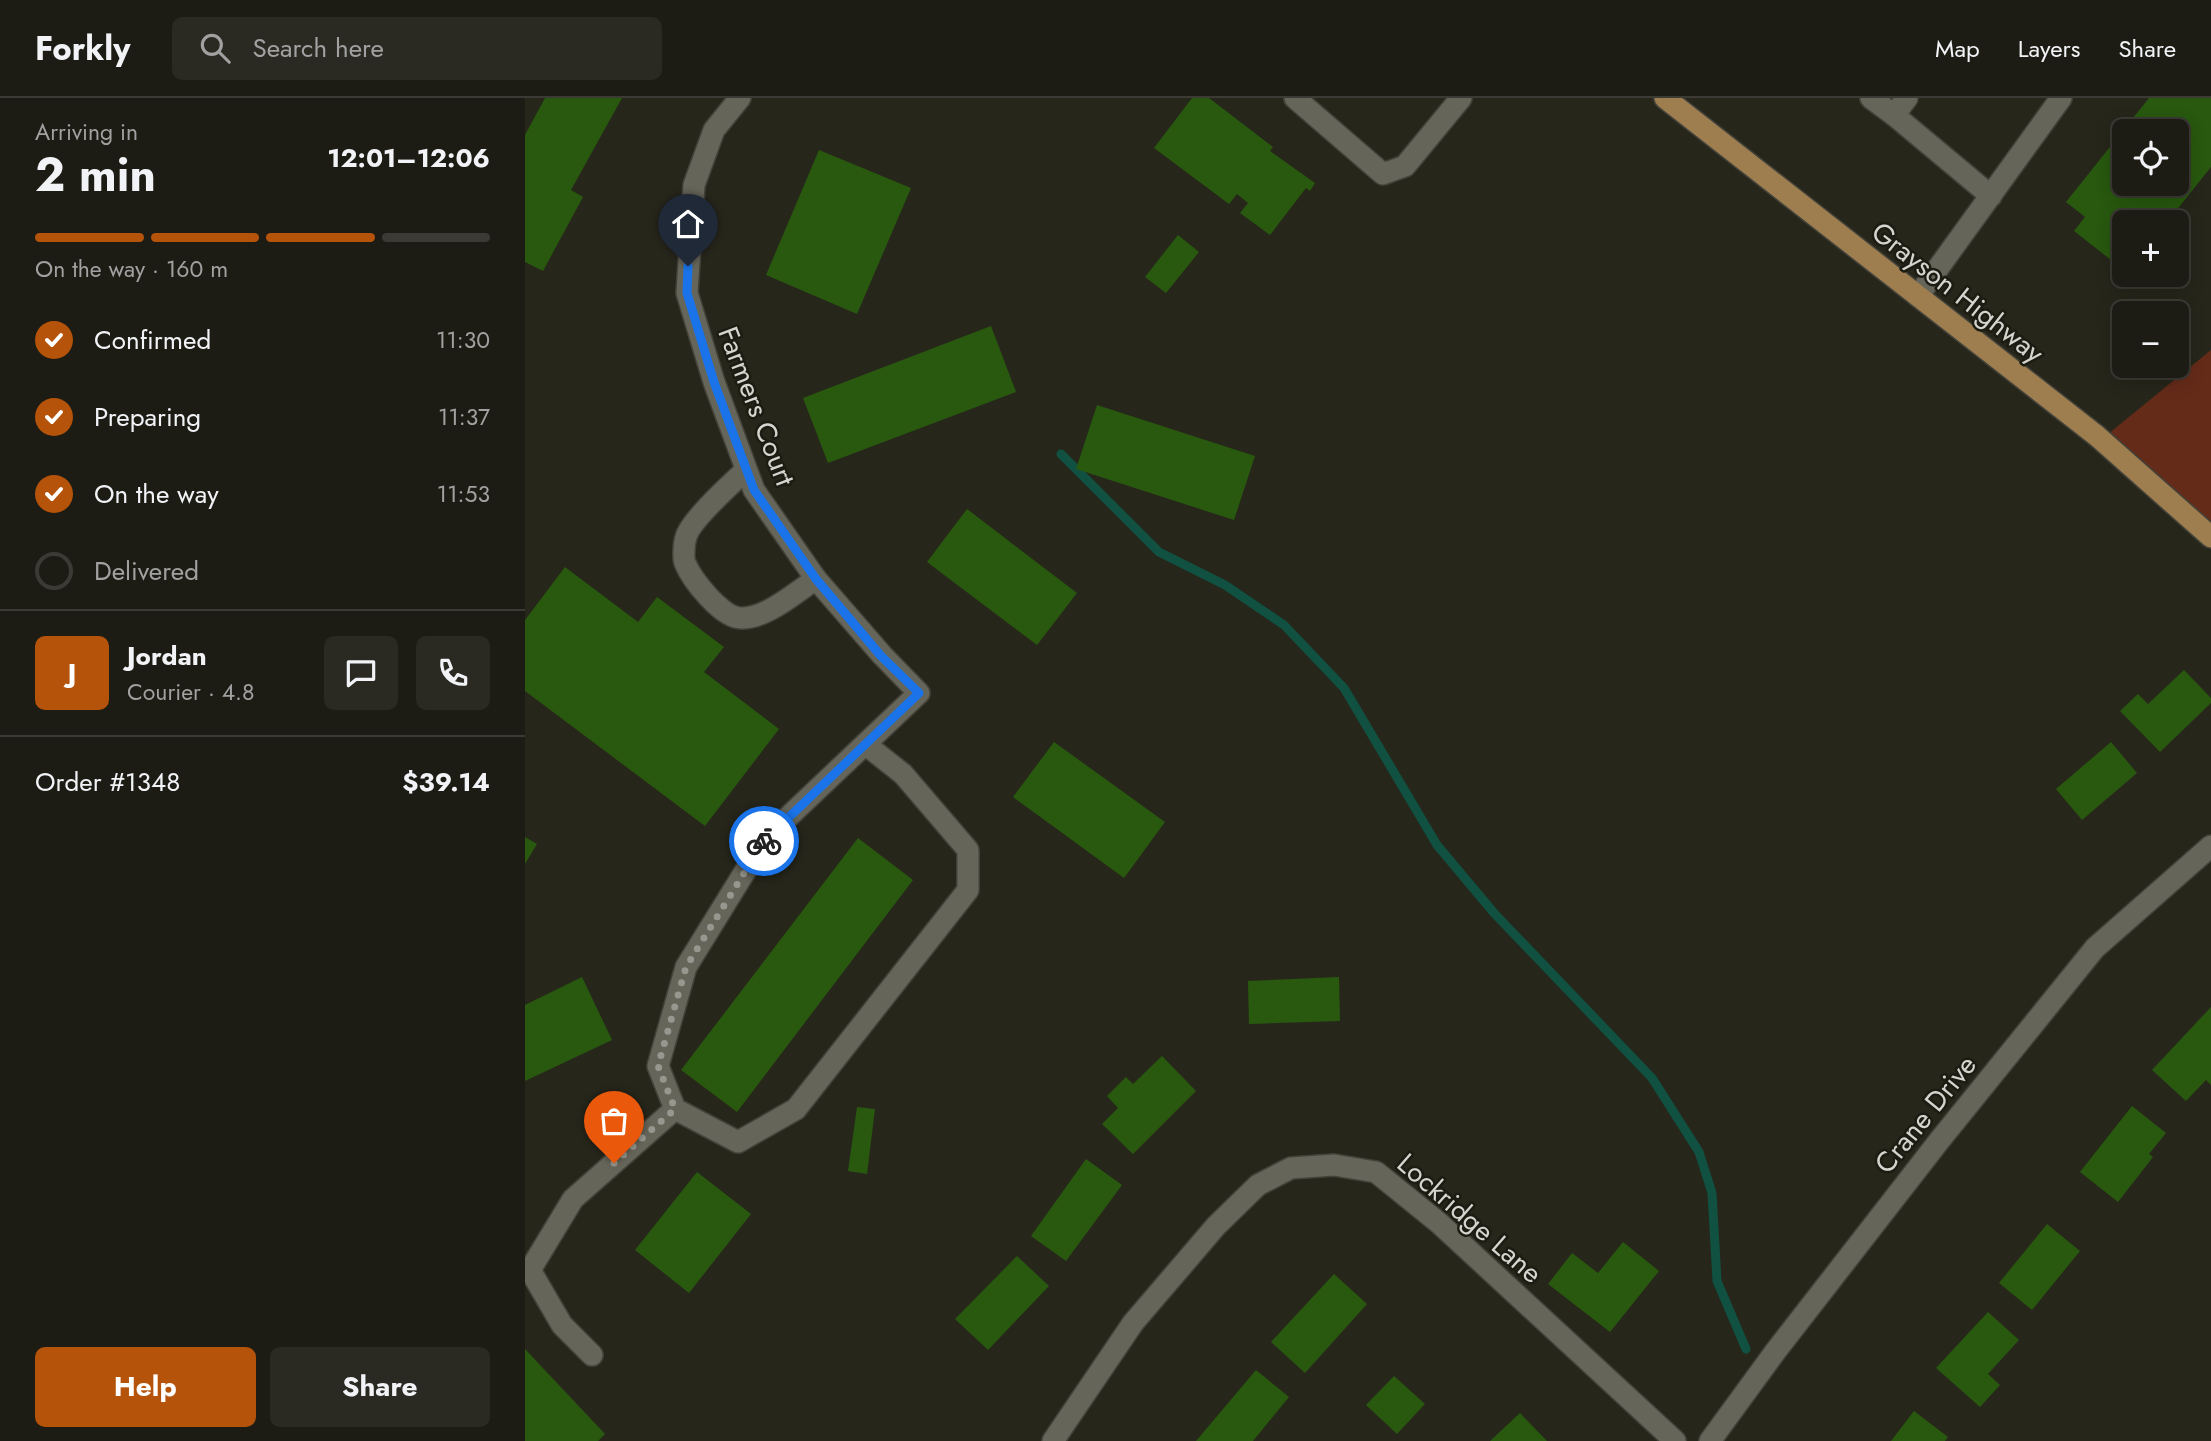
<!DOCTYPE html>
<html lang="en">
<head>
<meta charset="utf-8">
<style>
  :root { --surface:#1d1c14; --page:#2a2922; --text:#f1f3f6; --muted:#a0a1a0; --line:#3b3a34; --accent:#b45309 }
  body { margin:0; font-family:Jost,sans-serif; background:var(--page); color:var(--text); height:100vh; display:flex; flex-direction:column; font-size:26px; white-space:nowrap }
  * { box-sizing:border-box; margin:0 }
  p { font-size:23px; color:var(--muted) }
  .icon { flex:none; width:38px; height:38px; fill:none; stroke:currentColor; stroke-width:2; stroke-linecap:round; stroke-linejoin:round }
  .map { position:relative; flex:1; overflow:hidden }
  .side { display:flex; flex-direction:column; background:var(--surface); width:525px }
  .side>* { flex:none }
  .tools { position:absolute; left:1587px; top:21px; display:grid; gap:14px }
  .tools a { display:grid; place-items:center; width:77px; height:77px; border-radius:10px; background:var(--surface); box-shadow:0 4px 18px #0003,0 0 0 2px var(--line); font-size:35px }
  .pin { position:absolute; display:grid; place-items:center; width:60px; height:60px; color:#fff; margin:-72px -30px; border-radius:50% 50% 50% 0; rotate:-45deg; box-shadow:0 0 7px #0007 }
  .pin .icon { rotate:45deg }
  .courier { position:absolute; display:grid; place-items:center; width:70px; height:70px; margin:-35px; border:5px solid #1a73e8; border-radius:50%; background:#fff; color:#222; box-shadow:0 2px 9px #0007 }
  .head em { font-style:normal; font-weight:700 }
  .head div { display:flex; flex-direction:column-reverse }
  .head { display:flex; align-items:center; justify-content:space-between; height:119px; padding:0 35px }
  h1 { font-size:46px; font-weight:700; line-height:52px }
  .bar { display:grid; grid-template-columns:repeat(4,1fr); gap:10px 7px; align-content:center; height:84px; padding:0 35px }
  .bar i { height:9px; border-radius:5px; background:var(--line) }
  .bar .selected { background:var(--accent) }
  .bar p { grid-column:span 4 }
  .line { display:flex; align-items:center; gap:18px; padding:0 35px; border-top:2px solid var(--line) }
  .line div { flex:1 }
  .round { display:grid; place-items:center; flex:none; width:74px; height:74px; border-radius:10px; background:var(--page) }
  ol { padding:0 35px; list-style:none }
  li { display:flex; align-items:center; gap:21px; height:77px }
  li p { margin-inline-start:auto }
  li .icon { padding:7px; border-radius:50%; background:var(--accent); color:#fff; stroke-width:4 }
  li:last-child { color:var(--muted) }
  li i { width:38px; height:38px; border:4px solid var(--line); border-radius:50% }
  .action { display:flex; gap:14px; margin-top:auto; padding:14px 35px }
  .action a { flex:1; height:80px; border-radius:10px; background:var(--accent); color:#fff; font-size:28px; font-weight:700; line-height:80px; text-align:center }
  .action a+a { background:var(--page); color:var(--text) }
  header { display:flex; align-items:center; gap:42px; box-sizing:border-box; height:98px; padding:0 35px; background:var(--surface); border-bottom:2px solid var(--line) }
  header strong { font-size:33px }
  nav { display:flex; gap:38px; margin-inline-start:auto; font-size:24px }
  .search { width:490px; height:63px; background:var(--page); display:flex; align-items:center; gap:18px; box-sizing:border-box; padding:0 24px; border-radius:10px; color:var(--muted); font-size:26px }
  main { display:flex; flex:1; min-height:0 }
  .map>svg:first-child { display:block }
</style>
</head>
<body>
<header>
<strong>Forkly</strong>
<div class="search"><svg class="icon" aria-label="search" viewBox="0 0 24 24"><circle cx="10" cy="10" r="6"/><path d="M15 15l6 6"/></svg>Search here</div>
<nav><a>Map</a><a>Layers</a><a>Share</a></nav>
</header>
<main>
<section class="side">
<div class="head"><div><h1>2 min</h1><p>Arriving in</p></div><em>12:01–12:06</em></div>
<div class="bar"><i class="selected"></i><i class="selected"></i><i class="selected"></i><i></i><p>On the way · 160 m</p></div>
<ol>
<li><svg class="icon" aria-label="check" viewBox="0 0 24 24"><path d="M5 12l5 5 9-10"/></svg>Confirmed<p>11:30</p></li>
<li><svg class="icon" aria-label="check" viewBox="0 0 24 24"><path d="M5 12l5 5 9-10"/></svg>Preparing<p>11:37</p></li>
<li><svg class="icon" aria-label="check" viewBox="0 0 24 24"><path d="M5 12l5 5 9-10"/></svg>On the way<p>11:53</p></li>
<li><i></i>Delivered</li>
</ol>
<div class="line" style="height:126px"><b class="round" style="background:var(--accent);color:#fff">J</b><div><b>Jordan</b><p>Courier · 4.8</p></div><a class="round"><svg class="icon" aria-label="chat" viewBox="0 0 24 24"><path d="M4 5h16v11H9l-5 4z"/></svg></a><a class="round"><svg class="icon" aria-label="phone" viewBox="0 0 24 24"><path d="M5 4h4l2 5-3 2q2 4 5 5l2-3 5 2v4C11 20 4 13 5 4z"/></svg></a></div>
<div class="line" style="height:91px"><div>Order #1348</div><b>$39.14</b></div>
<div class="action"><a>Help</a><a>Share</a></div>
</section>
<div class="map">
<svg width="1686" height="1343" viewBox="0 0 1686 1343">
  <rect width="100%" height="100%" fill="#27261b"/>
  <path fill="#652b19" d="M1686 252V432L1577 341Z"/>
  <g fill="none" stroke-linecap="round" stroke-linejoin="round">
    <path stroke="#105141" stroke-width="9" d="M536 356 634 454 700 487 759 527 819 590 912 747 969 815 1127 980 1174 1054 1187 1095 1192 1183 1221 1251"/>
  </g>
  <g fill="#28590f" fill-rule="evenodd">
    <path d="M20 0H97L46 92 58 99 18 173 0 164V37Z"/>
    <path d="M667 0H684L748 49 745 53 790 85 785 93 781 90 745 137 715 115 723 105 712 96 704 106 629 50Z"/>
    <path d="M1624 0H1686V69L1642 124H1600V150L1596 148 1586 162 1549 133 1560 119 1541 104ZM1600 33H1652V86H1600Z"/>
    <path d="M294 52 386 90 332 216 241 177Z"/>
    <path d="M653 137 674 154 641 195 620 179Z"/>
    <path d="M466 228 491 294 303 365 278 300Z"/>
    <path d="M572 307 730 358 709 422 551 371Z"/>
    <path d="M442 411 552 495 512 547 402 464Z"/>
    <path d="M40 469 113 524 132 499 199 549 179 574 254 631 180 728 0 593V522Z"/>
    <path d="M1659 572 1686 600V605L1635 654 1595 613 1613 596 1623 606Z"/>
    <path d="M529 644 640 724 599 780 488 699Z"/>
    <path d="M1586 644 1612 675 1557 722 1531 691Z"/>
    <path d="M0 739 12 746 0 766Z"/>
    <path d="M333 740 388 782 212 1014 156 972Z"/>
    <path d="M57 879 87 942 0 983V907Z"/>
    <path d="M814 879 815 923 724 926 723 883Z"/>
    <path d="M1686 909V987L1681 982 1661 1003 1627 972Z"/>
    <path d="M637 958 671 993 608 1056 577 1026 593 1010 582 998 601 979 608 986Z"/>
    <path d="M1607 1008 1641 1035 1624 1056 1628 1059 1593 1104 1555 1074Z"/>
    <path d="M332 1009 350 1011 342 1076 323 1073Z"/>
    <path d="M561 1061 597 1087 541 1163 506 1138Z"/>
    <path d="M172 1074 226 1116 164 1195 110 1152Z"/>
    <path d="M1522 1126 1555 1153 1507 1212 1474 1185Z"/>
    <path d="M1098 1144 1134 1173 1085 1234 1023 1186 1047 1155 1073 1175Z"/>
    <path d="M492 1158 524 1188 463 1252 430 1221Z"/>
    <path d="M809 1176 842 1206 780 1275 746 1244Z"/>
    <path d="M1463 1214 1494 1242 1463 1276 1475 1287 1455 1309 1411 1270Z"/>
    <path d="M0 1251 80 1336 73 1343H0Z"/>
    <path d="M731 1272 764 1299 728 1343H671Z"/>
    <path d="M869 1278 900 1306 872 1336 841 1307Z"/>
    <path d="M1389 1313 1423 1339 1420 1343H1366Z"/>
    <path d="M995 1315 1022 1343H965Z"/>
  </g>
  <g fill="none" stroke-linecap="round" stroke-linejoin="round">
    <g stroke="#43423a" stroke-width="24">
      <g id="minor">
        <path d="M215 0 189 32 169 87 162 195 189 284 229 392 291 481 357 557 394 595 240 741 161 869 133 968 150 1011 213 1044 271 1011 443 792V752L378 676 340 646"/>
        <path d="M770 0 858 76 880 68 936 0"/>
        <path d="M1346 0 1369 17 1382 0"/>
        <path d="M1369 17 1466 98"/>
        <path d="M1393 198 1536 0"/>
        <path d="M221 372C208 384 165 423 161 439 159 445 158 460 160 465 167 482 197 520 216 520 241 521 271 494 291 481"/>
        <path d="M67 1257 37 1227 5 1172 48 1101 150 1011"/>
        <path d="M528 1343 608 1225 691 1128 733 1087 766 1070 809 1067 851 1074 914 1125 1150 1343"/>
        <path d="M1185 1343 1250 1254 1414 1043 1570 850 1686 748"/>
      </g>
    </g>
    <g stroke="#43423a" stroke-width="24">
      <path id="major" d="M1140 0 1572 338 1686 439"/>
    </g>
    <use href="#minor" stroke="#666559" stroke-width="21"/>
    <use href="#major" stroke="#9e7e4f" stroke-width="21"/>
  </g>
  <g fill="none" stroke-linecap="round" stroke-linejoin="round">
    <path stroke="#98978f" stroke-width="7" stroke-dasharray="0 12.6" d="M89 1065 150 1011 133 968 161 869 239 743"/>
    <path stroke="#1a73e8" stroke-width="9" d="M163 168 162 195 189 284 229 392 291 481 356 558 394 595 239 743"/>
  </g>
  <g text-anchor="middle" stroke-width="5" stroke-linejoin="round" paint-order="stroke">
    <g font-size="28" fill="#d5d4ce" stroke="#1d1c12">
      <text transform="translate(1433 194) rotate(38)" y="10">Grayson Highway</text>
      <text transform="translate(232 308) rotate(69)" y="10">Farmers Court</text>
      <text transform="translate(1400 1016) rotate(-51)" y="10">Crane Drive</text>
      <text transform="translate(945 1120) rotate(41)" y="10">Lockridge Lane</text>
    </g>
  </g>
</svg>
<div class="tools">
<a><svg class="icon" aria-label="locate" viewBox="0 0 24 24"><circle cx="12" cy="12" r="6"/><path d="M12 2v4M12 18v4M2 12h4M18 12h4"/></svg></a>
<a>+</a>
<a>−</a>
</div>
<div class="pin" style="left:89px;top:1065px;background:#ea580c"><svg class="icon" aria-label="bag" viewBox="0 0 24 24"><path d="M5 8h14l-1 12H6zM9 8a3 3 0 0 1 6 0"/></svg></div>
<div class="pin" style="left:163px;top:168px;background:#1f2937"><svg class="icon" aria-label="home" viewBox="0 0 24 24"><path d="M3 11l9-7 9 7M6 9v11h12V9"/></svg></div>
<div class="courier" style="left:239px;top:743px"><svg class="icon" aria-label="bike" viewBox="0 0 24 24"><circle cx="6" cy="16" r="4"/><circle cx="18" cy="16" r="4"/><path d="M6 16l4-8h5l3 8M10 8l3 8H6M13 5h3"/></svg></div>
</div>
</main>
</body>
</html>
